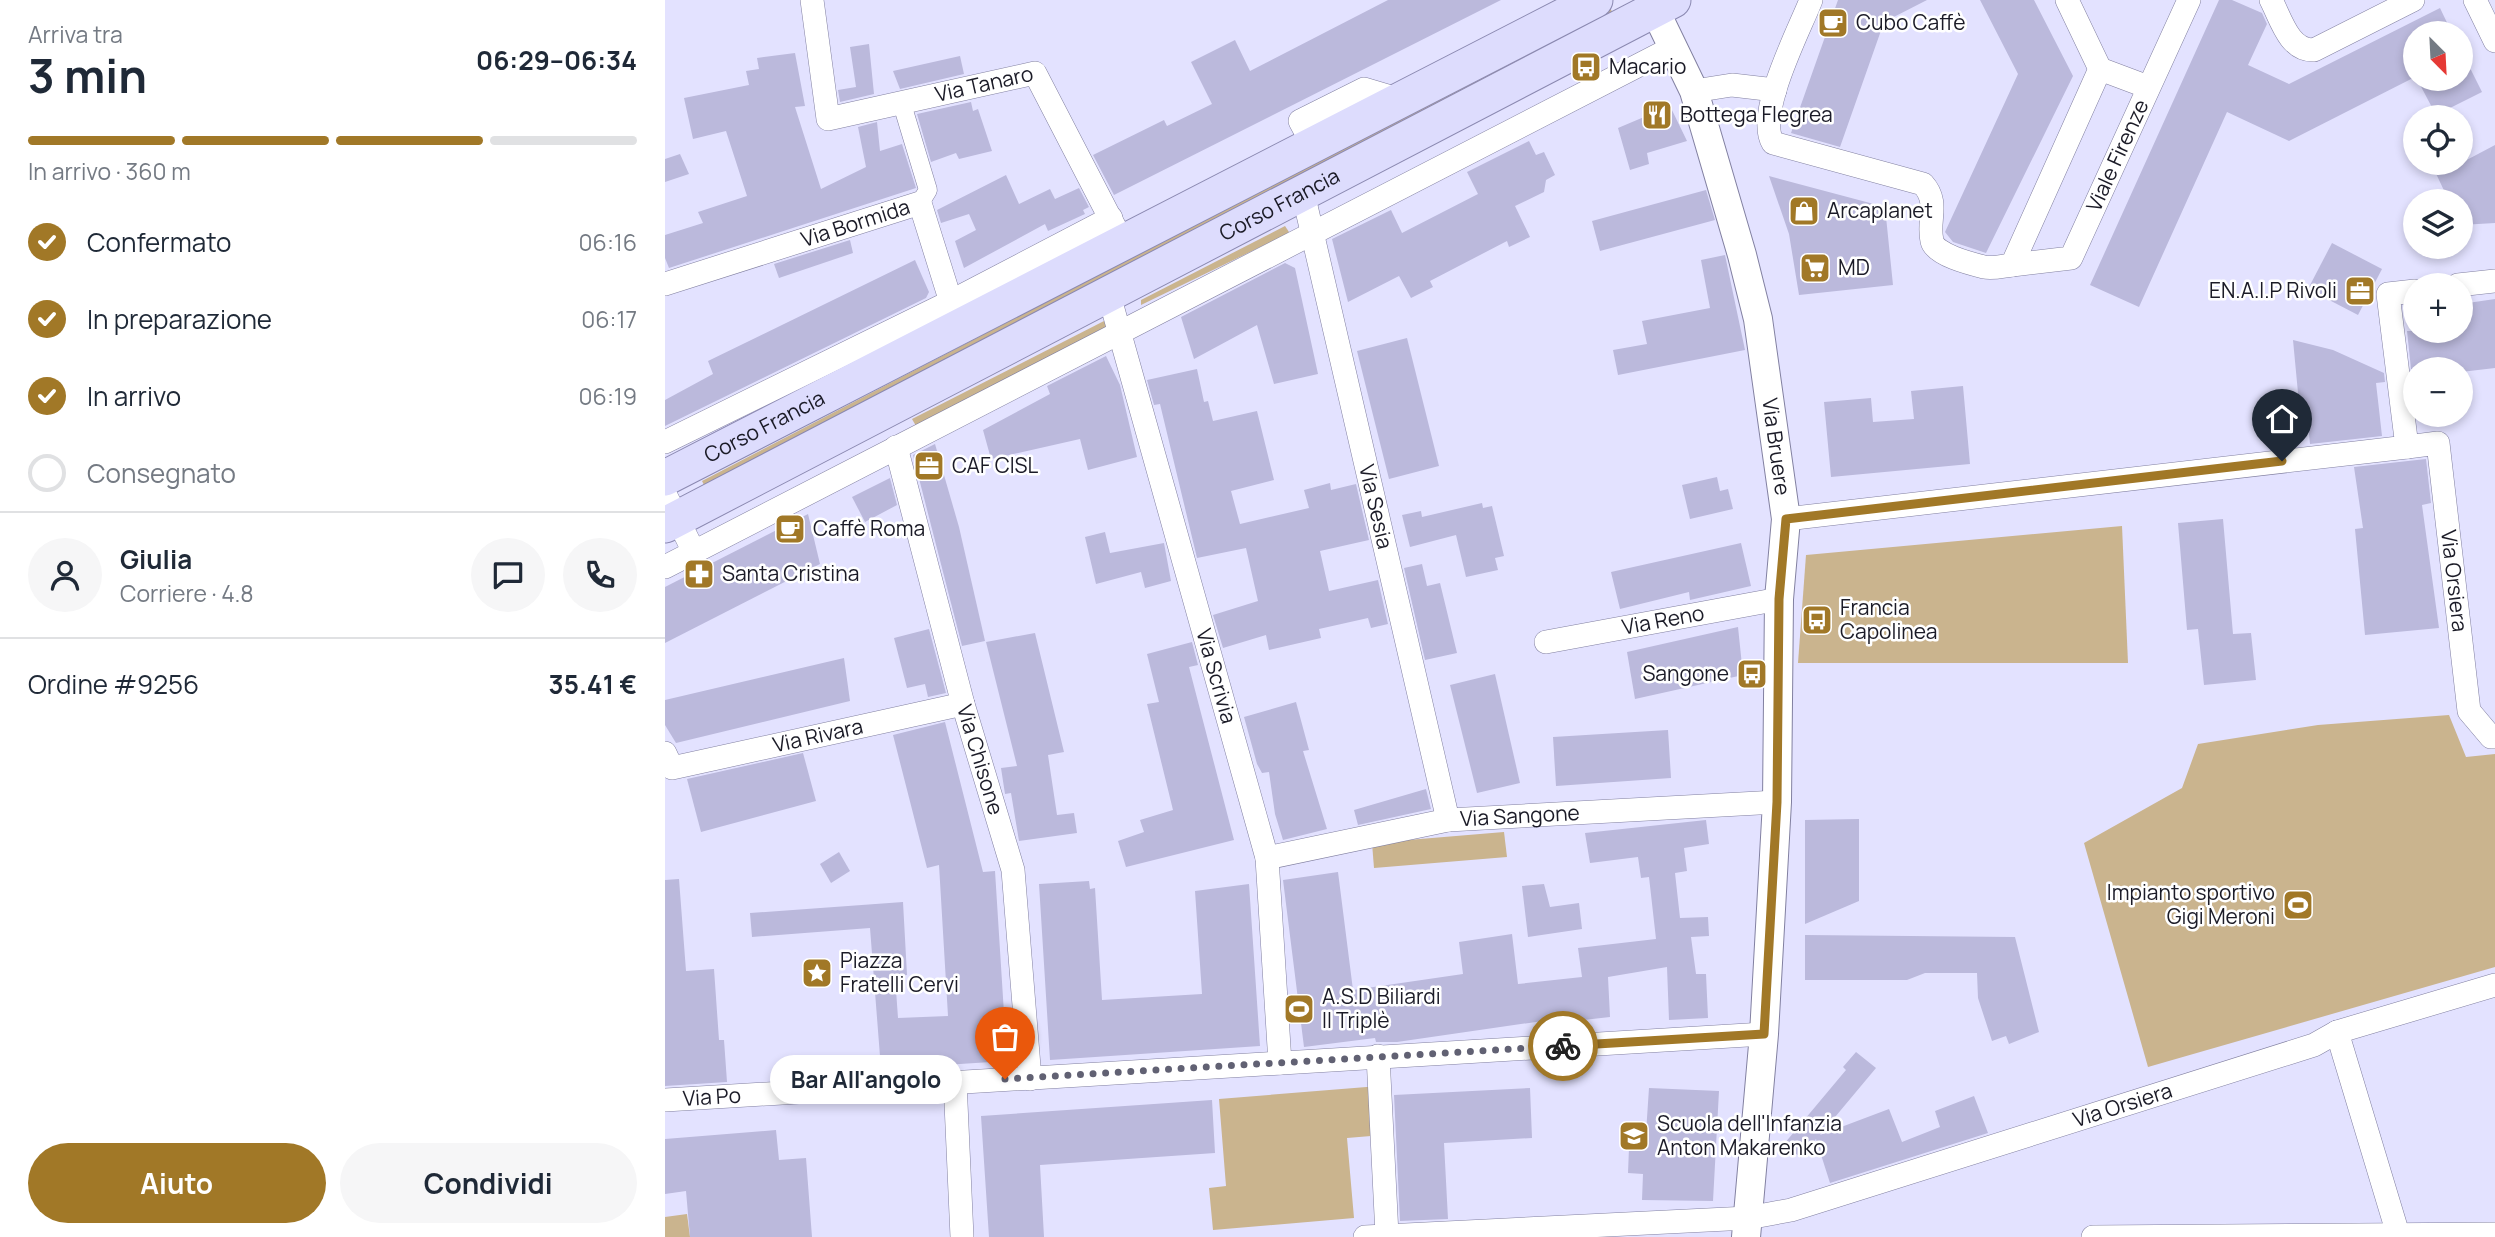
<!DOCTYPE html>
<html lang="it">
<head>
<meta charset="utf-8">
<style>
  :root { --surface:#fff; --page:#f6f6f7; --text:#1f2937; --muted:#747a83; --line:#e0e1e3; --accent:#a17827 }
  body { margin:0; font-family:Manrope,sans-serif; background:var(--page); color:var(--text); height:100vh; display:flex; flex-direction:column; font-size:26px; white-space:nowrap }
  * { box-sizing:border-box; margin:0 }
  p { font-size:23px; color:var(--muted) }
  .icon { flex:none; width:38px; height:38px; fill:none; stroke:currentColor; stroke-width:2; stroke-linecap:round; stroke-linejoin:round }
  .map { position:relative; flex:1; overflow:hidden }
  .panel { display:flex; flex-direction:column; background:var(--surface); width:665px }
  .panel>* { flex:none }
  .needle { width:46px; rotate:156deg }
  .controls { position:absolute; left:1738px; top:21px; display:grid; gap:14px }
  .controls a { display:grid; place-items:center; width:70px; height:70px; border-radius:50%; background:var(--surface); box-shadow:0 4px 10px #0003; font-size:35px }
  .pin { position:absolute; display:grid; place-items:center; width:60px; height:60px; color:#fff; margin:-72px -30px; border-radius:50% 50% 50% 0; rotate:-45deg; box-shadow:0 0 7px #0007 }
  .pin .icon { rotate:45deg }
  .courier { position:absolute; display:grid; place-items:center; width:70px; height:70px; margin:-35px; border:5px solid #a17827; border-radius:50%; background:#fff; color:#222; box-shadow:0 2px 9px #0007 }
  .bubble { position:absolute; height:49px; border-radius:24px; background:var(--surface); box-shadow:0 4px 10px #0003; font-size:23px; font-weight:700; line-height:49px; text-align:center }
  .overview em { font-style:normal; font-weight:700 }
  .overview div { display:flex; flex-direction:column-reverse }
  .overview { display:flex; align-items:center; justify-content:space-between; height:119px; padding:0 28px }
  h1 { font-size:46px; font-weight:700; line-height:52px }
  .bar { display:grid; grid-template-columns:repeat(4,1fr); gap:10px 7px; align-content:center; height:84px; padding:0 28px }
  .bar i { height:9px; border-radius:5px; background:var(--line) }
  .bar .current { background:var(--accent) }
  .bar p { grid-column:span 4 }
  .line { display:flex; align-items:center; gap:18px; padding:0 28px; border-top:2px solid var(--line) }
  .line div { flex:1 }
  .round { display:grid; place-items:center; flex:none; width:74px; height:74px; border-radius:37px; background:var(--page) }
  ol { padding:0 28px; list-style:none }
  li { display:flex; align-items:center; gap:21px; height:77px }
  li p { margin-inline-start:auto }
  li .icon { padding:7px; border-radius:50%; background:var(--accent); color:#fff; stroke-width:4 }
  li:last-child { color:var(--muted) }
  li i { width:38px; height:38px; border:4px solid var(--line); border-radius:50% }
  .button { display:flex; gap:14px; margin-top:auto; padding:14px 28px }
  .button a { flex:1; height:80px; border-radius:42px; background:var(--accent); color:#fff; font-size:28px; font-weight:700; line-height:80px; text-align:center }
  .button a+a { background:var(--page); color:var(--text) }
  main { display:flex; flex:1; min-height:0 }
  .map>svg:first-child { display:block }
</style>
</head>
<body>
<main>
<section class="panel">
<div class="overview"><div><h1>3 min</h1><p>Arriva tra</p></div><em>06:29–06:34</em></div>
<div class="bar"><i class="current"></i><i class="current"></i><i class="current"></i><i></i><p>In arrivo · 360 m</p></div>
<ol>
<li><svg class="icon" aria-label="check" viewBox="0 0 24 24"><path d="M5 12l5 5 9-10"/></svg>Confermato<p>06:16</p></li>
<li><svg class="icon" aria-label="check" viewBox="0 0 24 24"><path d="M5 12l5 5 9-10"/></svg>In preparazione<p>06:17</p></li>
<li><svg class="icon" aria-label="check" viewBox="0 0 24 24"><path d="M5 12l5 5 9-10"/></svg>In arrivo<p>06:19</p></li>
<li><i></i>Consegnato</li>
</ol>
<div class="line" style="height:126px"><a class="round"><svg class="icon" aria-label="person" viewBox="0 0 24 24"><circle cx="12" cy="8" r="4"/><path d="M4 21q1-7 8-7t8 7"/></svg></a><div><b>Giulia</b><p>Corriere · 4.8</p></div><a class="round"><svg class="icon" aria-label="chat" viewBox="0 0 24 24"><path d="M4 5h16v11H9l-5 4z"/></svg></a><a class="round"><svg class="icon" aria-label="phone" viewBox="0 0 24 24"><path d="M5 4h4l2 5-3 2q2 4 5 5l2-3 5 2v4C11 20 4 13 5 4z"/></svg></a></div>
<div class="line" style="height:91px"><div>Ordine #9256</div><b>35.41 €</b></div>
<div class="button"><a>Aiuto</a><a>Condividi</a></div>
</section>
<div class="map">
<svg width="1830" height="1237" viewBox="0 0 1830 1237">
  <rect width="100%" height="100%" fill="#e3e2ff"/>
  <g fill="#cab48e">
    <path d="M945 8 949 15 40 487 37 481Z"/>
    <path d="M620 226 624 232 620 235 476 305V300Z"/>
    <path d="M439 321H444L445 328 251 426 247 419Z"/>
    <path d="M1457 526 1463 663H1133L1141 555Z"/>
    <path d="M1784 715 1801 757 1830 754V967L1483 1067 1419 843 1517 788 1533 744 1653 725Z"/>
    <path d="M839 832 842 857 709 868 707 843Z"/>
    <path d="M714 1086 718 1135 682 1138 689 1218 548 1230 544 1188 561 1186 554 1099Z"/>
    <path d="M22 1214 25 1237H0V1217Z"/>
  </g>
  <g fill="#bbb9dc">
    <path d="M723 0H836L449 195 428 155 499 120 502 126 547 104 526 62 570 40 585 71Z"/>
    <path d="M1173 0H1262L1219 22 1175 147 1126 133Z"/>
    <path d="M1315 0H1369L1408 76 1321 253 1288 242 1280 232 1353 74Z"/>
    <path d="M1554 0H1567L1597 13 1602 24 1583 65 1624 84 1775 8 1787 33H1750V77L1624 141 1562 112 1474 307 1425 285Z"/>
    <path d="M204 44 209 94 175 102 173 90 191 87 185 47Z"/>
    <path d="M1796 50 1817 92 1771 115 1752 79H1796Z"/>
    <path d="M130 53 140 106 130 107 156 189 201 167 193 127 212 122 215 151 237 144 251 188 4 268 0 258V235L38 223 33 212 82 196 61 131 28 139 19 98 84 85 81 71 94 69 92 58Z"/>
    <path d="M295 56 299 74 235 89 228 71Z"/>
    <path d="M306 102 308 111 313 109 327 151 294 159 291 153 266 162 252 114Z"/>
    <path d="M1005 106 1022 141 982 153 984 164 965 170 953 128Z"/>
    <path d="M864 141 871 155 879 152 890 175 881 180 879 192 850 206 865 237 844 247 842 241 765 281 768 287 746 298 734 276 683 302 667 239 726 210 737 233 813 194 802 172Z"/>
    <path d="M1830 145V223L1796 225V201H1784L1766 163H1796Z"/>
    <path d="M15 154 24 174 0 182V159Z"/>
    <path d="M341 175 354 204 385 189 390 199 414 188 424 207 418 210 420 214 383 231 380 224 299 268 290 241 311 230 304 214 276 223 272 210Z"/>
    <path d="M1104 176 1220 207 1228 285 1134 295 1124 234Z"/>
    <path d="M1041 190 1050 220 935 251 927 221Z"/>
    <path d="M185 240 188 253 114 278 109 264Z"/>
    <path d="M1667 243 1717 269 1693 315 1643 289Z"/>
    <path d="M1060 255 1080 350 953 375 948 350 982 344 977 321 1045 308 1036 260Z"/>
    <path d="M250 260 264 292 261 298 0 426V400L48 374 43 361Z"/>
    <path d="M620 263 630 268 653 374 609 384 592 325 529 359 516 317Z"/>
    <path d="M1830 299V368L1796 372V369H1746L1742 331H1796V304Z"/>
    <path d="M742 338 774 466 724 479 692 351Z"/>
    <path d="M1628 340 1668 350 1719 373 1720 382 1711 383 1717 436 1645 444 1642 414H1635Z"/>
    <path d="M441 356 455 385 472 457 423 470 415 439 326 459 318 430 385 394 382 386Z"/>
    <path d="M532 369 539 402 543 401 548 421 592 411 609 480 566 491 575 524 644 508 639 490 665 483 666 490 691 484 704 540 655 551 664 591 713 580 723 624 706 628 703 618 654 629 656 638 604 650 601 635 558 648 548 615 593 601 581 548 532 558 495 404 489 405 482 380Z"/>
    <path d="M1298 386 1305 464 1166 477 1159 402 1206 398 1208 422 1249 419 1246 391Z"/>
    <path d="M270 444 294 527 320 641 297 646 248 455Z"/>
    <path d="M1761 459 1766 503 1757 505 1774 628 1700 635 1690 529 1698 528 1689 467Z"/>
    <path d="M1052 477 1055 491 1063 489 1068 509 1025 519 1017 485Z"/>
    <path d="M225 478 232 505 200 522 187 497Z"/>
    <path d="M817 503 818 508 827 506 839 556 830 558 833 570 801 577 791 535 745 547 737 515 756 511 757 517Z"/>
    <path d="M143 514 155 564 0 643V587Z"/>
    <path d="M1558 519 1568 634 1586 633 1591 680 1539 685 1533 629 1522 630 1513 523Z"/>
    <path d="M440 532 445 553 499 543 506 581 480 588 476 572 431 584 420 537Z"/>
    <path d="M1076 543 1086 586 1025 600 1024 592 955 609 946 572Z"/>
    <path d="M757 564 762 586 775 583 792 653 760 660 739 568Z"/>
    <path d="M1073 627 1078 675 970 699 962 652Z"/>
    <path d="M264 629 281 693 263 697 260 684 242 688 229 638Z"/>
    <path d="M370 633 399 752 383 755 392 815 409 813 412 833 354 841 346 793 340 794 336 768 352 766 321 642Z"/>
    <path d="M527 642 533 665 524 667 569 840 461 867 453 841 479 832 475 820 508 810 482 704 494 702 482 654Z"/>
    <path d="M179 658 185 701 11 743 0 725V700Z"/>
    <path d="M830 674 855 783 812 793 785 685Z"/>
    <path d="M631 702 644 750 638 751 662 829 618 840 610 814 604 772 597 773 592 764 579 717Z"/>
    <path d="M280 722 318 872 330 871 342 1061 216 1069 205 928 87 937 85 913 238 902 242 975 230 976 233 1018 283 1016 274 865 262 868 228 735Z"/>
    <path d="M1003 730 1006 778 891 786 888 737Z"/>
    <path d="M138 753 151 801 36 832 22 779Z"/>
    <path d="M761 789 766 809 693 825 689 810Z"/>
    <path d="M1194 819V901L1140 924V820Z"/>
    <path d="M1041 820 1044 844 1019 848 1022 871 1010 873 1015 918 1043 917 1044 936 1026 937 1031 974H1041L1043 1018 1004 1020 1002 967 943 977 945 1017 892 1023 891 1019 732 1042H711L710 1038 639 1047 618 880 673 872 688 990 798 974 794 942 847 934 853 984 917 977 913 948 991 939 984 877 976 878 973 857 925 863 920 833Z"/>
    <path d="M174 852 185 871 166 883 155 864Z"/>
    <path d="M14 879 21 971 49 969 54 1040H59L62 1082 0 1086V880Z"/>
    <path d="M424 881 425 889 430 888 437 1000 537 994 530 891 584 884 595 1046 385 1060 374 884Z"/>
    <path d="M879 884 885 907 914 903 917 929 863 937 857 886Z"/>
    <path d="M1140 935 1350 937 1374 1032 1344 1044 1341 1036 1327 1041 1313 998 1312 973H1260L1242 980H1140Z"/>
    <path d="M1191 1052 1211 1068 1155 1135 1224 1109 1237 1142 1275 1127 1270 1111 1309 1096 1323 1133 1165 1183 1151 1139 1136 1158 1119 1144 1181 1070 1178 1067Z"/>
    <path d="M865 1088 867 1138 779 1143 783 1219 735 1221 729 1095Z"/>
    <path d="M984 1088 1054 1091 1048 1201 977 1200 978 1174 963 1173 964 1148H980Z"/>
    <path d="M547 1100 550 1153 375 1165 379 1237H324L316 1116Z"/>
    <path d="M111 1130 114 1160 141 1158 147 1237H25L21 1191 0 1194V1139Z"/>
  </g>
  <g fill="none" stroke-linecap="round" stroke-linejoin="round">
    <g stroke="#8280a1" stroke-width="19">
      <path id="pedestrian" d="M237 104 263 190 255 203"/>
    </g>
    <g stroke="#8280a1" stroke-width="24">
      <g id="minor">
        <path id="s1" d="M147 0 163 119 370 73 458 243"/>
        <path d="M1146 0C1134 31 1090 114 1108 143L1258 184C1275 203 1262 220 1267 241 1270 255 1307 264 1319 267 1328 269 1338 266 1347 265L1435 69"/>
        <path d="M1402 0 1435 69 1483 87"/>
        <path d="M1606 0C1616 19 1624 51 1649 50L1748 0"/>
        <path d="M1810 0 1830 41"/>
        <path d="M1029 91 1067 85 1110 90"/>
        <path d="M648 145 635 121 699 89 736 100"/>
        <path id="s2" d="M638 193 783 820"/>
        <path id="s3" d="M1347 265 1406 258 1524 0"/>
        <path id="s4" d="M0 284 255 203 290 315"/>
        <path d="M1793 285 1830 281"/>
        <path id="s5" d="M444 295 602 858 615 1063"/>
        <path d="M0 442 287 301 446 218"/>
        <path id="s6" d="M231 447 298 704 348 870 365 1079"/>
        <path id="s7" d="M1742 447 1773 443 1804 711 1826 737H1830"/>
        <path d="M0 494 29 552"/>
        <path d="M1121 519 1742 447 1723 294 1750 291"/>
        <path d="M0 567 1007 48"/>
        <path id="s8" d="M881 642 1114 599"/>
        <path id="s9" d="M0 753 7 768 298 704"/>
        <path id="s10" d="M602 858 783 820 1112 802"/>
        <path d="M1672 1032 1733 1234"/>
        <path d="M713 1056 722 1235"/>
        <path d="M290 1081 297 1237"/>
        <path id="s11" d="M0 1100 1099 1034"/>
        <path id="s12" d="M700 1237 1083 1218 1126 1210 1649 1045 1672 1032 1830 985"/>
        <path d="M1428 1237 1830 1234"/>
      </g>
    </g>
    <g stroke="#8280a1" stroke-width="30">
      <g id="tertiary">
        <path id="s13" d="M985 0 1029 91 1077 255 1093 319 1121 519 1114 599 1112 802 1099 1034 1081 1237"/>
      </g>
    </g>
    <g stroke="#8b89b1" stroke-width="37">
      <g id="primary">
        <path id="s14" d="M0 478 930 0"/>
        <path id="s15" d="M0 525 1008 0"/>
      </g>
    </g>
    <use href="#pedestrian" stroke="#fff" stroke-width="18"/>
    <use href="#minor" stroke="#fff" stroke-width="23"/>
    <use href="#tertiary" stroke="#fff" stroke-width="28"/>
    <use href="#primary" stroke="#dddcfd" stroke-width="35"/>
  </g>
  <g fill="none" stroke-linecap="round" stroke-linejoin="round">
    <path stroke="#616173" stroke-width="7" stroke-dasharray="0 12.6" d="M340 1079 898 1046"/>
    <path stroke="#a17827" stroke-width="9" d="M898 1046 1099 1034 1112 802 1114 599 1121 519 1617 461"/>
  </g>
  <defs>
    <g id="cafe-square" transform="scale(1.575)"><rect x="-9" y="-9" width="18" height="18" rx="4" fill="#a17827" stroke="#fff"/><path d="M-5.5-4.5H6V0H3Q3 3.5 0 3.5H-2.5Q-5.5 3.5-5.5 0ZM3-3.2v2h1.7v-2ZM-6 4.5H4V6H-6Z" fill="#fff"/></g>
    <g id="bus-square" transform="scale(1.575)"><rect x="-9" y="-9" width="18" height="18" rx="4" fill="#a17827" stroke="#fff"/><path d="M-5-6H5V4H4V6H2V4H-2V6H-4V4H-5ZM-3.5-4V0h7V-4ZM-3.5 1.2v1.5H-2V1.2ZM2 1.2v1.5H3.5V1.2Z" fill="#fff"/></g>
    <g id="restaurant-square" transform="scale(1.575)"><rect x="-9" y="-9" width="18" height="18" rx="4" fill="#a17827" stroke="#fff"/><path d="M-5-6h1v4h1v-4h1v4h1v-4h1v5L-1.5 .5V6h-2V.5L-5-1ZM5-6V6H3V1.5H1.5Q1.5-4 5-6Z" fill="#fff"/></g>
    <g id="shop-square" transform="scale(1.575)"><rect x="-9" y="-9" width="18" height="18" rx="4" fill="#a17827" stroke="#fff"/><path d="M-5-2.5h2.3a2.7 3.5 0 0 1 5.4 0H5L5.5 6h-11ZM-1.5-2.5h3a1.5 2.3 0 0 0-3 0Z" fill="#fff"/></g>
    <g id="supermarket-square" transform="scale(1.575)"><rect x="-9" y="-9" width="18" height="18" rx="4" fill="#a17827" stroke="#fff"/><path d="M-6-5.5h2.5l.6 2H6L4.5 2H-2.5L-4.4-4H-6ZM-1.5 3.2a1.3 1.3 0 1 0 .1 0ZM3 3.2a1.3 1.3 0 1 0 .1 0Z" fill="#fff"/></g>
    <g id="office-square" transform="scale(1.575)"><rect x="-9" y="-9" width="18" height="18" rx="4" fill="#a17827" stroke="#fff"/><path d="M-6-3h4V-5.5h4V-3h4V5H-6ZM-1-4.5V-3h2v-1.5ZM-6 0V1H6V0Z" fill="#fff"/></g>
    <g id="pharmacy-square" transform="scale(1.575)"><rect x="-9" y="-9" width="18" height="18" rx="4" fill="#a17827" stroke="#fff"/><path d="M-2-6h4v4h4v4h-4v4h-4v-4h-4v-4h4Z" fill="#fff"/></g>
    <g id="stadium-square" transform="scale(1.575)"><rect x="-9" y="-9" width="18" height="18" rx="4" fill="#a17827" stroke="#fff"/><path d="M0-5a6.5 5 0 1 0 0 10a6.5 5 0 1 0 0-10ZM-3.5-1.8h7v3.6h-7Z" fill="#fff"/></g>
    <g id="sight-square" transform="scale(1.575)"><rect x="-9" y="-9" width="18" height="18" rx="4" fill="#a17827" stroke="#fff"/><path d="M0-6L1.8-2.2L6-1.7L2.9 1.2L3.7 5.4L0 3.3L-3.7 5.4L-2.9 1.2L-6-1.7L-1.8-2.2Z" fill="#fff"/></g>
    <g id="school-square" transform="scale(1.575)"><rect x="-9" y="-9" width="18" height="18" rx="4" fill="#a17827" stroke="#fff"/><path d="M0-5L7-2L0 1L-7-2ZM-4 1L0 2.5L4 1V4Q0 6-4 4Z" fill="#fff"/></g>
  </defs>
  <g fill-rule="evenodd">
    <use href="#cafe-square" x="1168" y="23"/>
    <use href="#bus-square" x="921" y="67"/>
    <use href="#restaurant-square" x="992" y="115"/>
    <use href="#shop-square" x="1139" y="211"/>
    <use href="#supermarket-square" x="1150" y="268"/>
    <use href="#office-square" x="1695" y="291"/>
    <use href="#office-square" x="264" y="466"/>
    <use href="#cafe-square" x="125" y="529"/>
    <use href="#pharmacy-square" x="34" y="574"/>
    <use href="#bus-square" x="1152" y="620"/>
    <use href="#bus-square" x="1087" y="674"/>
    <use href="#stadium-square" x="1633" y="905"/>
    <use href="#sight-square" x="152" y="973"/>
    <use href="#stadium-square" x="634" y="1009"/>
    <use href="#school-square" x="969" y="1136"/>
  </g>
  <g text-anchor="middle" stroke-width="5" stroke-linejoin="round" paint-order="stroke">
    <g font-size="21" fill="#1b1b27" stroke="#fff" text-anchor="start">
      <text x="1191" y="30">Cubo Caffè</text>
      <text x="944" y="74">Macario</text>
      <text x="1015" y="122">Bottega Flegrea</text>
      <text x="1162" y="218">Arcaplanet</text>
      <text x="1173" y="275">MD</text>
      <text x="1672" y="298" text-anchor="end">EN.A.I.P Rivoli</text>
      <text x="287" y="473">CAF CISL</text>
      <text x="148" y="536">Caffè Roma</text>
      <text x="57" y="581">Santa Cristina</text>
      <text x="1175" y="615">Francia<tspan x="1175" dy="24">Capolinea</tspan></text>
      <text x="1064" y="681" text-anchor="end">Sangone</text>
      <text x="1610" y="900" text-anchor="end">Impianto sportivo<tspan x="1610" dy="24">Gigi Meroni</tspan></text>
      <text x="175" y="968">Piazza<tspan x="175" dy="24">Fratelli Cervi</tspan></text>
      <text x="657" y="1004">A.S.D Biliardi<tspan x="657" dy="24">Il Triplè</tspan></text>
      <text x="992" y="1131">Scuola dell'Infanzia<tspan x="992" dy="24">Anton Makarenko</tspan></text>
    </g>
    <g font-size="21" fill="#1b1b27" stroke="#fff">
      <text dy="7" stroke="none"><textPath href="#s1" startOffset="280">Via Tanaro</textPath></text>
      <text dy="7" stroke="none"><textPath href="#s3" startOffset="172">Viale Firenze</textPath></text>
      <text dy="7" stroke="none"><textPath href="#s15" startOffset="693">Corso Francia</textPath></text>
      <text dy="7" stroke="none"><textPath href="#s4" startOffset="200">Via Bormida</textPath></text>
      <text dy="7" stroke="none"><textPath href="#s14" startOffset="112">Corso Francia</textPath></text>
      <text dy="7" stroke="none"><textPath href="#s13" startOffset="467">Via Bruere</textPath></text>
      <text dy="7" stroke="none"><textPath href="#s2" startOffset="322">Via Sesia</textPath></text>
      <text dy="7" stroke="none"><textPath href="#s7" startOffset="170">Via Orsiera</textPath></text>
      <text dy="7" stroke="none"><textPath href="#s8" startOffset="119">Via Reno</textPath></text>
      <text dy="7" stroke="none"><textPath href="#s5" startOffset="396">Via Scrivia</textPath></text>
      <text dy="7" stroke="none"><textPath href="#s9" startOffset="166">Via Rivara</textPath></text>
      <text dy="7" stroke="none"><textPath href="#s6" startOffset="324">Via Chisone</textPath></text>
      <text dy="7" stroke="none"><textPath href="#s10" startOffset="257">Via Sangone</textPath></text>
      <text dy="7" stroke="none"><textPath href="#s11" startOffset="47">Via Po</textPath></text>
      <text dy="7" stroke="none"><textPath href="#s12" startOffset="775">Via Orsiera</textPath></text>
    </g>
  </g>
</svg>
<div class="controls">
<a><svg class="needle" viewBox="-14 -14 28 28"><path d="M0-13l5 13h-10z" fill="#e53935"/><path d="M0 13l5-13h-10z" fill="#747a83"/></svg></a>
<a><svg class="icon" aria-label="locate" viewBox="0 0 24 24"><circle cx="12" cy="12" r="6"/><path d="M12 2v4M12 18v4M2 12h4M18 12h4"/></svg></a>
<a><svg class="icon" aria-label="layers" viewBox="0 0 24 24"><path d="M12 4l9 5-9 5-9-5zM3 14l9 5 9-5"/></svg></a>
<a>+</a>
<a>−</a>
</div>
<div class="pin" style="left:340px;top:1079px;background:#ea580c"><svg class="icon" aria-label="bag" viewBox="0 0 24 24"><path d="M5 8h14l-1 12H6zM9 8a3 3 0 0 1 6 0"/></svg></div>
<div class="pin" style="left:1617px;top:461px;background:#1f2937"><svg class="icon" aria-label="home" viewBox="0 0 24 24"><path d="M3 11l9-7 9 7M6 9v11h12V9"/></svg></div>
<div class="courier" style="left:898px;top:1046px"><svg class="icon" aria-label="bike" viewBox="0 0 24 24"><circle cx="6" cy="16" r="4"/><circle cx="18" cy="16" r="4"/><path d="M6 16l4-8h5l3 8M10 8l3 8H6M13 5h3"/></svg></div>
<div class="bubble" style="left:105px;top:1055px;width:192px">Bar All'angolo</div>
</div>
</main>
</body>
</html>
